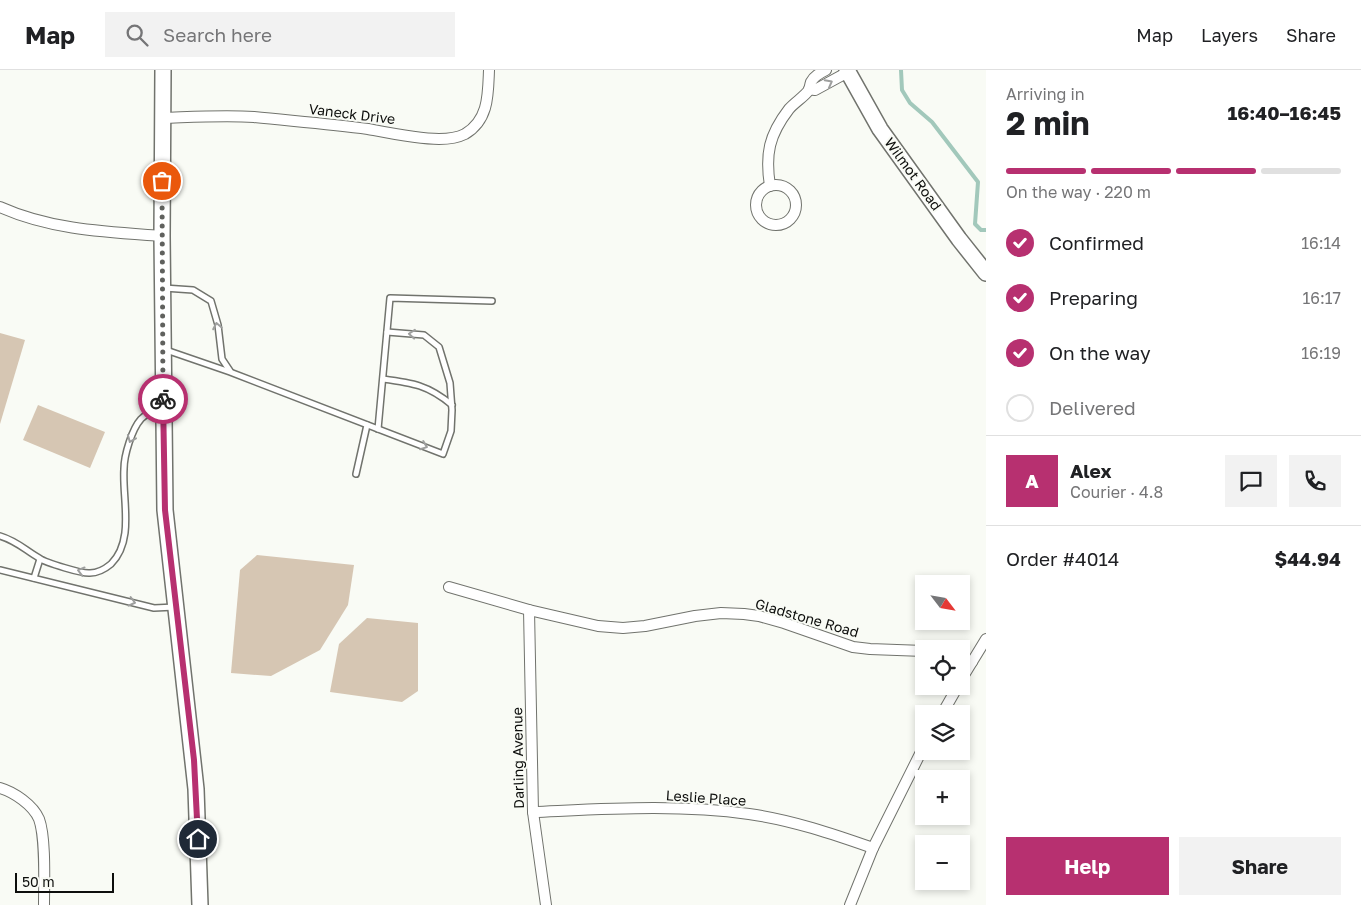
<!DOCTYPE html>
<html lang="en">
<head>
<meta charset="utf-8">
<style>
  :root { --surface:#fff; --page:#f2f2f2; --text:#202124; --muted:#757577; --line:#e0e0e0; --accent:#b73070 }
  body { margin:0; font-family:"Golos Text",sans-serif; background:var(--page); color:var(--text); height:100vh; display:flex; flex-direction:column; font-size:19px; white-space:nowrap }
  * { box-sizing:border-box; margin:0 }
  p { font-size:16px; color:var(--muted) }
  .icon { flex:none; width:28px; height:28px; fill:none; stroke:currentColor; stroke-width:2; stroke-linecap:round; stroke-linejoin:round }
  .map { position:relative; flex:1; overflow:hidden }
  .side { display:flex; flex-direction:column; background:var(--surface); width:375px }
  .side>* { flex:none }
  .needle { width:32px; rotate:121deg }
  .fabs { position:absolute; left:915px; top:505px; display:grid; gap:10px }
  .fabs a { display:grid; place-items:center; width:55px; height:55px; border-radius:0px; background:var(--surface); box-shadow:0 2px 8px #0003; font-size:25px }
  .scale { position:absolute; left:15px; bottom:12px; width:99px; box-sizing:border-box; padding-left:5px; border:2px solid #0d0e0c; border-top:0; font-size:14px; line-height:18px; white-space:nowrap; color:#0d0e0c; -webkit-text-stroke:4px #f9fbf5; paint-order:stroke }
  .pin { position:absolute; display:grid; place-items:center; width:42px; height:42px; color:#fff; margin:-21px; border:2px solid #fff; border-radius:50%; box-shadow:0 1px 5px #0007 }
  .courier { position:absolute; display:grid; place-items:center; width:50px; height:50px; margin:-25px; border:4px solid #b73070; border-radius:50%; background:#fff; color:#222; box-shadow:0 1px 6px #0007 }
  .overview em { font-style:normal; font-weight:700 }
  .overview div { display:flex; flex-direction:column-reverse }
  .overview { display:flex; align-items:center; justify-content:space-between; height:85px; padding:0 20px }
  h1 { font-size:32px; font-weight:700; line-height:38px }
  .bar { display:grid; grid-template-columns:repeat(4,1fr); gap:8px 5px; align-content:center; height:60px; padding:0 20px }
  .bar i { height:6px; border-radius:4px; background:var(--line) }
  .bar .active { background:var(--accent) }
  .bar p { grid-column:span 4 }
  .line { display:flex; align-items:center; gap:12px; padding:0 20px; border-top:1px solid var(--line) }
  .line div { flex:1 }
  .round { display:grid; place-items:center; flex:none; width:52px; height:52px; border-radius:0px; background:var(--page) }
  ol { padding:0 20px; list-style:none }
  li { display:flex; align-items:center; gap:15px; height:55px }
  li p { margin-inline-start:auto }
  li .icon { padding:5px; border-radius:50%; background:var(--accent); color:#fff; stroke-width:4 }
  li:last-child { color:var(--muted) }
  li i { width:28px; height:28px; border:2px solid var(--line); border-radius:50% }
  .cta { display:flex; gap:10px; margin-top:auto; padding:10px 20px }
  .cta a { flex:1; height:58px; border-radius:0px; background:var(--accent); color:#fff; font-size:20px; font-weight:700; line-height:58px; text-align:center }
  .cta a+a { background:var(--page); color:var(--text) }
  header { display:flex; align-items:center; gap:30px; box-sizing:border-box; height:70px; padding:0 25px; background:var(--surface); border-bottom:1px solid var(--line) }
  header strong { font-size:24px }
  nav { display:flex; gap:28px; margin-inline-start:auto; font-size:18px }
  .search { width:350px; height:45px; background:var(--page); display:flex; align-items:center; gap:12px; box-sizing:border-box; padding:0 18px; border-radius:0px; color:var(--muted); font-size:19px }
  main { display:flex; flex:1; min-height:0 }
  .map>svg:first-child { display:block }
</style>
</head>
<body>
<header>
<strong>Map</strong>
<div class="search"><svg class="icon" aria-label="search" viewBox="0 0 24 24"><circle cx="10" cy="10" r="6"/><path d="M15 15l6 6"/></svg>Search here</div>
<nav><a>Map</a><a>Layers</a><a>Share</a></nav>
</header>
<main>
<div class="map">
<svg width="986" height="835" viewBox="0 0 986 835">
  <rect width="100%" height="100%" fill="#f9fbf5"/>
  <g fill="#d6c6b3">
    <path d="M0 263 25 270 0 354Z"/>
    <path d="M38 335 105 362 90 398 23 370Z"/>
    <path d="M257 485 354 495 348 535 320 580 271 606 231 603 240 500Z"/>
    <path d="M367 548 418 553V621L402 632 330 622 339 574Z"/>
  </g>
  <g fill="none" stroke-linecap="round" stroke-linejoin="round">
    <path stroke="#a2c8bb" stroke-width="4" d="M901 0 902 20 910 33 932 52 978 112 975 154 981 160H986"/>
    <g stroke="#71736d" stroke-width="8">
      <g id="lane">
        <path d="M164 218 193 220 211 231 218 255 222 289 230 301"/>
        <path d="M166 280 230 302 443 384 451 361 452 340 450 313 439 277 424 265 387 262"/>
        <path d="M383 309C413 313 428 315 452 335"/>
        <path d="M378 359 390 228 492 231"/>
        <path d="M356 404 367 355"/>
        <path d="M0 466C17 471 25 480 39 488 46 493 83 504 90 503 98 503 105 499 111 494 135 470 122 429 124 399 124 385 132 359 141 349 147 343 154 340 161 337"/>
        <path d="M0 500 154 538 175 537"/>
        <path d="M34 508 40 489"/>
      </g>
    </g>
    <g stroke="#71736d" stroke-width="12">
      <g id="street">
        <path d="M809 19 815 20 848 2"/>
        <path d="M163 48C193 47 224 45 254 47 292 51 330 54 368 59 389 63 418 69 439 69 448 69 457 68 465 64 489 50 488 24 489 0"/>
        <circle cx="776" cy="135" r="20"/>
        <path d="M770 116C765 84 769 65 789 39 795 32 804 27 809 20 810 17 810 15 811 12 814 6 820 3 826 0"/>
        <path d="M0 137C51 160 107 162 162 166"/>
        <path d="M449 517 529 540 598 556 623 558 645 556 695 546 721 543 744 544 759 546 784 553 853 577 870 579 924 581"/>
        <path d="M529 540 533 742 546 835"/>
        <path d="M961 590 972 592"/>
        <path d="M961 610 986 569"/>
        <path d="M942 644 958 616"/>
        <path d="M0 718C14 722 33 735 39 749 46 768 44 813 44 835"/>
        <path d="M533 742C605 739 678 734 749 744 792 750 833 764 873 778"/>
        <path d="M850 835 873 778 924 676"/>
      </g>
    </g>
    <g stroke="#71736d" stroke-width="18">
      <g id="secondary">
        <path d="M163 0 162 166 165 440 196 719 200 835"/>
        <path d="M847 0 880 59 959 169 986 203"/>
      </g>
    </g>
    <use href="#lane" stroke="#fff" stroke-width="5"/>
    <use href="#street" stroke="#fff" stroke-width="10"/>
    <use href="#secondary" stroke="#fff" stroke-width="15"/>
  </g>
  <defs><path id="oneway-chevron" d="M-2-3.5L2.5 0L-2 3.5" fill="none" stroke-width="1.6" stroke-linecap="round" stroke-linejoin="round" transform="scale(1.25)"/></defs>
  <g stroke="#9e9f9e">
    <use href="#oneway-chevron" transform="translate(829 13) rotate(-28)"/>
    <use href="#oneway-chevron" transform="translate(217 256) rotate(-101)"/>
    <use href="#oneway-chevron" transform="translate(412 264) rotate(-175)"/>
    <use href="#oneway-chevron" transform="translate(131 369) rotate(112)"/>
    <use href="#oneway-chevron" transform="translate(424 376) rotate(21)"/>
    <use href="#oneway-chevron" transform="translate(81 501) rotate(-165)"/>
    <use href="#oneway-chevron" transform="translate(132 532) rotate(14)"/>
  </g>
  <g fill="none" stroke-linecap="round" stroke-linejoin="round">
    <path stroke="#60615e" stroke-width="5" stroke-dasharray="0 9" d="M162 111 163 329"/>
    <path stroke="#b73070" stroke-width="6" d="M163 329 165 440 194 690 198 769"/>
  </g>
  <g text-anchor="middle" stroke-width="4" stroke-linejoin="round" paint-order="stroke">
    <g font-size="14" fill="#0d0e0c" stroke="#f9fbf5">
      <text transform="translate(352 44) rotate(7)" y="5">Vaneck Drive</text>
      <text transform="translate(913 104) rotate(54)" y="5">Wilmot Road</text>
      <text transform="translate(807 548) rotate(16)" y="5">Gladstone Road</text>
      <text transform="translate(518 688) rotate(-91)" y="5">Darling Avenue</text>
      <text transform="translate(706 728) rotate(4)" y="5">Leslie Place</text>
    </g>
  </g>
</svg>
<div class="fabs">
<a><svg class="needle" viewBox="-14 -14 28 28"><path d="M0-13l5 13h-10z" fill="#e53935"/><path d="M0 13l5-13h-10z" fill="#757577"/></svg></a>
<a><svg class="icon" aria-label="locate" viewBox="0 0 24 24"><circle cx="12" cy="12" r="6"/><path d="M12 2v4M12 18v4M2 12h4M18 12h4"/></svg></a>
<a><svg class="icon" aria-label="layers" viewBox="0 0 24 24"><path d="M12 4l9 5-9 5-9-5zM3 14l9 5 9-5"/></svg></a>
<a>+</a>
<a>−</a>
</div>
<div class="scale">50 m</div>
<div class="pin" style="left:162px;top:111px;background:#ea580c"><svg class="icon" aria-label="bag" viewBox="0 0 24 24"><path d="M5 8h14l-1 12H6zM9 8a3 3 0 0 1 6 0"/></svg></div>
<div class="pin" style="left:198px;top:769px;background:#1f2937"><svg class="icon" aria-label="home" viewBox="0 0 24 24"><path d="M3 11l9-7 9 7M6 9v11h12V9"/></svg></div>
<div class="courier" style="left:163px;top:329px"><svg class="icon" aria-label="bike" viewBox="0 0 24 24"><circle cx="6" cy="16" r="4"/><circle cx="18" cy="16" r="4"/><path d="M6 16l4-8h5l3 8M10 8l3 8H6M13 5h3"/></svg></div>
</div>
<section class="side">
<div class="overview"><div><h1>2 min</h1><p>Arriving in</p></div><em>16:40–16:45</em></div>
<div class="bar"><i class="active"></i><i class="active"></i><i class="active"></i><i></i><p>On the way · 220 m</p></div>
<ol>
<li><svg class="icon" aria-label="check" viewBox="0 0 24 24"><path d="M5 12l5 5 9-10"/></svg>Confirmed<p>16:14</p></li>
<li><svg class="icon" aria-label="check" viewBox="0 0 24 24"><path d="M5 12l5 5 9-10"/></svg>Preparing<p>16:17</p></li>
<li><svg class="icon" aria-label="check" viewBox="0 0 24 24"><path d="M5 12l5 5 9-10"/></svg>On the way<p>16:19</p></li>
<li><i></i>Delivered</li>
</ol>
<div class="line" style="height:90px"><b class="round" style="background:var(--accent);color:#fff">A</b><div><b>Alex</b><p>Courier · 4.8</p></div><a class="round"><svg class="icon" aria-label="chat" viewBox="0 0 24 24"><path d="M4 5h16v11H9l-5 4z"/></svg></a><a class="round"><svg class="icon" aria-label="phone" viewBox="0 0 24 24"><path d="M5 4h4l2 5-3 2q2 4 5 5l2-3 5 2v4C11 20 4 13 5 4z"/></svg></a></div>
<div class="line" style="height:65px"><div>Order #4014</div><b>$44.94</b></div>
<div class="cta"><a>Help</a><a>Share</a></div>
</section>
</main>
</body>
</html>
